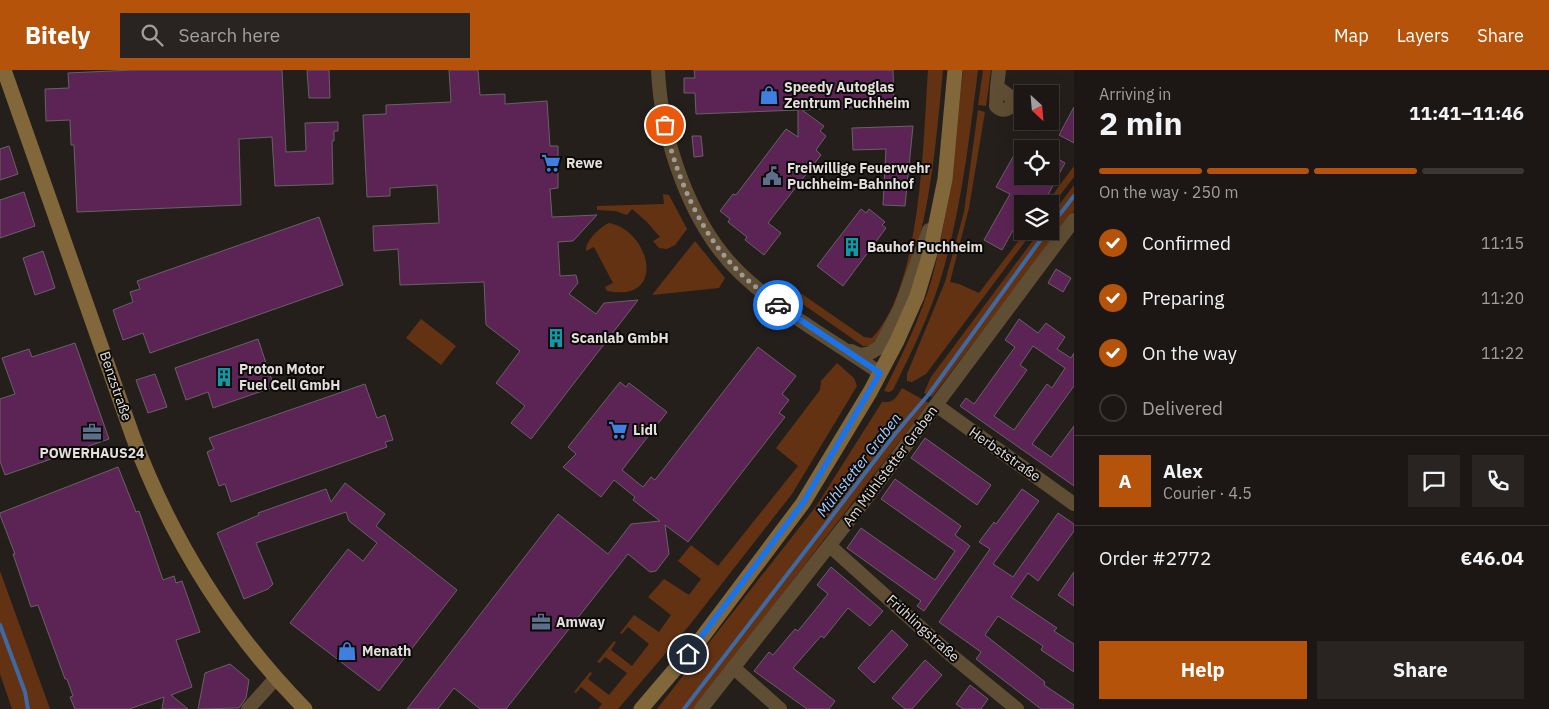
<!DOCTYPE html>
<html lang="en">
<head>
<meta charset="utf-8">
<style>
  :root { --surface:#1c1715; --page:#292422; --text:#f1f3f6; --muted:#a09fa0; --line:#3a3634; --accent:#b45309 }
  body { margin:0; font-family:"IBM Plex Sans",sans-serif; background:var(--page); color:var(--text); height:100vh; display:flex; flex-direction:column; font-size:19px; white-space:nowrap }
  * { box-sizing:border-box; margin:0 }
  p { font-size:16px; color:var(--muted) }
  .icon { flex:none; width:28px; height:28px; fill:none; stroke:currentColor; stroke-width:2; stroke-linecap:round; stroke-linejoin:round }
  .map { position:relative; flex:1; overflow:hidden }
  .sheet { display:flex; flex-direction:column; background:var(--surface); width:475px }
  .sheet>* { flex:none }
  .needle { width:32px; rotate:154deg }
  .buttons { position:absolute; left:1014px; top:15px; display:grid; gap:10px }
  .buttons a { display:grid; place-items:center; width:45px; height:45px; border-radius:0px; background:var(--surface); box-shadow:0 5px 20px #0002,0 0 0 1px var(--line); font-size:25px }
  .pin { position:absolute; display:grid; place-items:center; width:42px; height:42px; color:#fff; margin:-21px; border:2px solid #fff; border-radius:50%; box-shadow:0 1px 5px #0007 }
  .courier { position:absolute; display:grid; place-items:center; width:50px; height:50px; margin:-25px; border:4px solid #1a73e8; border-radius:50%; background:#fff; color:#222; box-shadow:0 1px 6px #0007 }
  .overview em { font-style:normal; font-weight:700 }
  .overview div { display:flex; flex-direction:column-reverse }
  .overview { display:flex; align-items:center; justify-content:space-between; height:85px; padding:0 25px }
  h1 { font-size:32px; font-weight:700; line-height:38px }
  .bar { display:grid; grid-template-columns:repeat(4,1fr); gap:8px 5px; align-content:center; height:60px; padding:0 25px }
  .bar i { height:6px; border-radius:4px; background:var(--line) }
  .bar .selected { background:var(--accent) }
  .bar p { grid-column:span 4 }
  .line { display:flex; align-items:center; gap:12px; padding:0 25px; border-top:1px solid var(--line) }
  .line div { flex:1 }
  .round { display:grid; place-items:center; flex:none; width:52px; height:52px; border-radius:0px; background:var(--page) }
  ol { padding:0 25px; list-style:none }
  li { display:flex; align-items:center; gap:15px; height:55px }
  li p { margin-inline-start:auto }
  li .icon { padding:5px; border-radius:50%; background:var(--accent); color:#fff; stroke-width:4 }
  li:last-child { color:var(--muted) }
  li i { width:28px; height:28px; border:2px solid var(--line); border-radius:50% }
  .button { display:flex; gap:10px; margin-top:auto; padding:10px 25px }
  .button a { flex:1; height:58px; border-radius:0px; background:var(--accent); color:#fff; font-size:20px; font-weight:700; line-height:58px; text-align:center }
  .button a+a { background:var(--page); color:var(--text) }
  header { display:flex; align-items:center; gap:30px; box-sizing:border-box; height:70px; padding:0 25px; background:var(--accent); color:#fff }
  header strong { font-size:24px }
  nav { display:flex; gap:28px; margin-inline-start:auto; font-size:18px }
  .search { width:350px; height:45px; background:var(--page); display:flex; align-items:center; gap:12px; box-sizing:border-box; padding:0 18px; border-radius:0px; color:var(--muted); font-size:19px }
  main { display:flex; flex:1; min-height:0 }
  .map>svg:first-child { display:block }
</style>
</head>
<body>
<header>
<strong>Bitely</strong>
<div class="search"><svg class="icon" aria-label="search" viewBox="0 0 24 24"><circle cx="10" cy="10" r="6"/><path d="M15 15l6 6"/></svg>Search here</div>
<nav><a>Map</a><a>Layers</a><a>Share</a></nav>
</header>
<main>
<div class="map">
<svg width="1074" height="639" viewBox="0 0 1074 639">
  <rect width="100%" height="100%" fill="#251f1c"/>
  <g fill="#633212">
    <path d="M928 0H943C935 82 929 168 893 243 888 255 879 265 873 276H863L794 228 799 222 864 267 872 268C922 215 923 71 928 0Z"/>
    <path d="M963 0H978C969 70 961 143 940 211 928 249 910 285 893 320L889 322 884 321C902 285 921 247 932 208 950 140 955 70 963 0Z"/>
    <path d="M983 0H991L986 36 978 35Z"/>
    <path d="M978 40 985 42 969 138 950 212 959 214 979 223 1026 161H1033L926 304 912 312 907 311V304L945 212 964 142Z"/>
    <path d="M1074 96V107L1050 138V134H1046Z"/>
    <path d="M1074 115V141L932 327 924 323 931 307 1040 161H1050V147Z"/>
    <path d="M663 124 669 125 687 159 675 175 667 179 659 178 653 171 660 167 647 152 632 139 627 145 615 141 597 140V136L664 134Z"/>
    <path d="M609 153C650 160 668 233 607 221L605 217 613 213 594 177 586 181C585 171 600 157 609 153Z"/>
    <path d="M695 171 725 208 719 218 652 225Z"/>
    <path d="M421 249 456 276 441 295 406 268Z"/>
    <path d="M837 293 854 308 857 316 792 424 688 557 618 639H598L602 634 581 617 576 623 574 622 590 602 592 603 588 609 609 625 627 603 605 587 600 593 597 592 614 571 616 572 611 580 632 596 649 574 628 557 622 564 620 563 634 545 659 562 671 545 648 527 664 509 689 525 701 509 678 491 691 475 718 496 798 396 776 378 820 320 821 311Z"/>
    <path d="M902 318 929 333 694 639H657L817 435 882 332C894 333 896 328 902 318Z"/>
    <path d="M0 501 50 639H12L0 604Z"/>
  </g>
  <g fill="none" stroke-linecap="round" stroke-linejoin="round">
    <g stroke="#3e69a3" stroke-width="4">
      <path d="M1050 157 1074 126"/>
      <path d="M0 555 25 622 28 639"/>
      <path d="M684 639 895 364 929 324 1047 161"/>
    </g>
  </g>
  <g fill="#5c2454" stroke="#686166" fill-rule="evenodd">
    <path d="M132 0H282L286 82 306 81 305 53 338 52V61H334V71H332L333 114 275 116 272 67 239 69 241 135 77 142 74 75H71L70 50 46 51 45 19 69 18 68 3Z"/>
    <path d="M307 0H329L330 28H309Z"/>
    <path d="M449 0H478L480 25 505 24V34L547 31 550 76H558V118L550 119 552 147 597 145 573 171 558 172 560 206 576 205 578 213 569 224 596 244 604 233 638 230 531 369 511 353 525 336 496 313 520 281 486 255 484 212 400 215 398 179 374 181 373 156 439 153 437 115 390 118V126L367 127 363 45 386 44V35L451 32Z"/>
    <path d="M694 0H893L894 36 802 40 824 56 820 61 826 66 816 80 821 85 768 153 781 163 764 185 745 170 747 167 728 152 730 149 720 141 733 124 736 125 786 59 798 67V40L696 44 695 23H684V8H695Z"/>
    <path d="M1074 37V73L1059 65Z"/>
    <path d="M913 56 905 136 883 135 886 79 853 80 852 58Z"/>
    <path d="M692 66H701L703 86 694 87Z"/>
    <path d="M1022 71V106H1050V84L1065 93 1043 134H1022V144L1002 180 984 170 1010 124 996 117Z"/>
    <path d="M9 76 18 104 0 110V79Z"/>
    <path d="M24 122 35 156 0 168V130Z"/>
    <path d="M861 139 866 143 869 139 885 152 882 155 886 158 843 216 817 196Z"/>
    <path d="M319 147 343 215 150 283 143 263 123 270 113 240 133 232 130 222 140 219 137 211Z"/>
    <path d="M43 181 55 218 35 225 23 188Z"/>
    <path d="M1056 199 1071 208 1063 222 1048 213Z"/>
    <path d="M1019 249 1038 263 1046 253 1065 267 1057 279 1071 288 1074 283V316L1032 374 1051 387 1074 356V416L960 336 966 328 974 334 1015 277 1005 270ZM1033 276 1065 298 1052 318 1047 314 1014 360 994 346 1027 300 1020 295Z"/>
    <path d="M258 269 274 317 213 338 208 322 186 330 175 298Z"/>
    <path d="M75 273 109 369 5 405 0 391V329L15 324 2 288 29 279 32 287Z"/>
    <path d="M758 277 796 306 782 324 789 330 779 343 785 347 688 472 665 455 669 484 656 501 650 502 628 484 506 639H480L454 618 438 639H407L558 444 608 484 631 454 660 451 633 430 635 427 614 410 601 427 563 397 576 384 568 377 620 312 626 317 629 313 667 342 622 400 643 417 651 407 655 410Z"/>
    <path d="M155 304 167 337 148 343 136 310Z"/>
    <path d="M365 314 377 348 385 345 393 370 385 372 387 377 231 432 225 414 219 416 207 382 214 379 209 368Z"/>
    <path d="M925 368 991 415 977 435 911 388Z"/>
    <path d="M118 397 136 442 139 441 163 510 174 506 176 513 182 511 200 562 176 570 192 617 171 625 188 639H162L164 627 129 639H75L70 627 73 626 67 609H65L38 535 31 537 13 484H15L0 445V443Z"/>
    <path d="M895 409 961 456 955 465 970 476 924 541 917 536 921 531 847 478 861 458 935 510 955 481 881 429Z"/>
    <path d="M345 413 385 444 376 456 457 520 379 621 290 553 348 479 363 491 377 473 349 451 346 442 256 473 273 514 268 519 244 529 217 463 259 445 258 443 326 419 331 432Z"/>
    <path d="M1022 419 1039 431 993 494 1013 507 1058 443 1074 454V461L1038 511 1028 503 1011 527 1057 558 1054 561 1074 574V602L1041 580 1043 576 998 546 985 565 1045 612 1044 615 1074 635V639H1041L976 589 981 582 939 552 990 479 979 472 994 452 996 454Z"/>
    <path d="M831 497 883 541 870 556 848 538 824 568 821 566 793 598 835 631 829 639H807L754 601 769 582 773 585 795 559 798 561 828 524 817 515Z"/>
    <path d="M1074 502V536L1058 525Z"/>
    <path d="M892 560 908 575 874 613 858 598Z"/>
    <path d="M925 590 942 605 912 639H905L892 628Z"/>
    <path d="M230 594 249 610 246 628 239 638 198 639 205 603Z"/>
    <path d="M970 615 988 629 981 639H963L956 634Z"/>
  </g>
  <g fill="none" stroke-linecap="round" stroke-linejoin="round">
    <g stroke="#5f4e33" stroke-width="14">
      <path d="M658 0C661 68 690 156 741 204 782 243 834 271 880 303"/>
      <path d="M997 17 1012 28 1011 36C1007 41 1001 41 996 36Z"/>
      <path d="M997 17 999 0"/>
      <path d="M851 281 860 285 870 283 880 277 900 239 929 160"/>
      <path d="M936 335 1074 434"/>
      <path d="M830 476 951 585 1017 639"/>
      <path d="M734 598 780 639"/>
      <path d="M248 639 276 608"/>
      <path d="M701 639 868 426 1074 150"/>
    </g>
    <g stroke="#82673b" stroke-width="15">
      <path d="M4 0 133 367C171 468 229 562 305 639"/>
      <path d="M641 639 700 570 803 433 870 322 897 271 917 226 930 183 945 109 955 0"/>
    </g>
  </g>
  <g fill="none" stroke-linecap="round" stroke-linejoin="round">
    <path stroke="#a09b98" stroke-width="5" stroke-dasharray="0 9" d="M665 55C674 100 698 157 729 191 743 208 761 221 778 235"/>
    <path stroke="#1a73e8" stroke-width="6" d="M688 584 803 433 880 303 778 235"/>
  </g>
  <defs>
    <g id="shop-bare" transform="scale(1.5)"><path d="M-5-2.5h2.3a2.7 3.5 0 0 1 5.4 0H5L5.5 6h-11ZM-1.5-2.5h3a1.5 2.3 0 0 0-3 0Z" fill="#3f7fe0" stroke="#0c0a08" stroke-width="2.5" paint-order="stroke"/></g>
    <g id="supermarket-bare" transform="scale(1.5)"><path d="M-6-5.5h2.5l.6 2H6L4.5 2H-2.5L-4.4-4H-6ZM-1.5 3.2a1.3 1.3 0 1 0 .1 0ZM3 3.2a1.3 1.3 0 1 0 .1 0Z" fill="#3f7fe0" stroke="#0c0a08" stroke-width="2.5" paint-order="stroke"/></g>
    <g id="civic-bare" transform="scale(1.5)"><path d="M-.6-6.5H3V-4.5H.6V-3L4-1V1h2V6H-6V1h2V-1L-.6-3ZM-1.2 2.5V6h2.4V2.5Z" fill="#5c6f8a" stroke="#0c0a08" stroke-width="2.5" paint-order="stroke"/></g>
    <g id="building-bare" transform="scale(1.5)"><path d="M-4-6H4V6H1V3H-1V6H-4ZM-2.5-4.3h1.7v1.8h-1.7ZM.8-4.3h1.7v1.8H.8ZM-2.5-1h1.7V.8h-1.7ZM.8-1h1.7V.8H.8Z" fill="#0f9aa8" stroke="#0c0a08" stroke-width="2.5" paint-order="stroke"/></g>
    <g id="office-bare" transform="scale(1.5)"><path d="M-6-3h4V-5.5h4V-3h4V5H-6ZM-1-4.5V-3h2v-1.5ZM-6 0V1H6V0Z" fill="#5c6f8a" stroke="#0c0a08" stroke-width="2.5" paint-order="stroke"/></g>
  </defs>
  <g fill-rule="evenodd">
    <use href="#shop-bare" x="769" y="25"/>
    <use href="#supermarket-bare" x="551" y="93"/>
    <use href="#civic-bare" x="772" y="106"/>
    <use href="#building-bare" x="852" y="177"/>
    <use href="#building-bare" x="556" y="268"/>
    <use href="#building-bare" x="224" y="307"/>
    <use href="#supermarket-bare" x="618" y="360"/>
    <use href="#office-bare" x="92" y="362"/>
    <use href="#office-bare" x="541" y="552"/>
    <use href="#shop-bare" x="347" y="581"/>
  </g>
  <g text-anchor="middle" stroke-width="4" stroke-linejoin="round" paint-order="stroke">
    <g font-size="14" font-weight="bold" fill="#e2dedb" stroke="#0c0a08" text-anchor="start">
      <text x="784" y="22">Speedy Autoglas<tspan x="784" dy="16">Zentrum Puchheim</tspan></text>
      <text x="566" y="98">Rewe</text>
      <text x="787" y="103">Freiwillige Feuerwehr<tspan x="787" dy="16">Puchheim-Bahnhof</tspan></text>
      <text x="867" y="182">Bauhof Puchheim</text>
      <text x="571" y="273">Scanlab GmbH</text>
      <text x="239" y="304">Proton Motor<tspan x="239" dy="16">Fuel Cell GmbH</tspan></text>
      <text x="633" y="365">Lidl</text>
      <text x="92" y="388" text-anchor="middle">POWERHAUS24</text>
      <text x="556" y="557">Amway</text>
      <text x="362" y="586">Menath</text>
    </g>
    <g font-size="14" fill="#e2dedb" stroke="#0c0a08">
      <text transform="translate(116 316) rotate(71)" y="5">Benzstraße</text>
      <text transform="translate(1005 384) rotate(35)" y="5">Herbststraße</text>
      <text transform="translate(890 396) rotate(-53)" y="5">Am Mühlstetter Graben</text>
      <text transform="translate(923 558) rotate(42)" y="5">Frühlingstraße</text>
    </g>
    <g font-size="15" font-style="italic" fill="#a8cdff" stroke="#0c0a08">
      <text transform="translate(859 395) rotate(-52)" y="5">Mühlstetter Graben</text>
    </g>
  </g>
</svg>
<div class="buttons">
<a><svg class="needle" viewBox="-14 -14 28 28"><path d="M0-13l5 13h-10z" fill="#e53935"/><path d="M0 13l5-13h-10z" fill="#a09fa0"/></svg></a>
<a><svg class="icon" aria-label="locate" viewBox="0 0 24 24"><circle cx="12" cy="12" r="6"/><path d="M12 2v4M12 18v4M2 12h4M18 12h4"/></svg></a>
<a><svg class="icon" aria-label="layers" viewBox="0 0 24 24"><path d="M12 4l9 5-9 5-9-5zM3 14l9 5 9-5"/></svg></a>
</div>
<div class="pin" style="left:665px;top:55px;background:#ea580c"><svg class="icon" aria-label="bag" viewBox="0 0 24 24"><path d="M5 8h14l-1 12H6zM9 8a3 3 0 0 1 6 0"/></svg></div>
<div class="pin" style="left:688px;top:584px;background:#1f2937"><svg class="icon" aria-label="home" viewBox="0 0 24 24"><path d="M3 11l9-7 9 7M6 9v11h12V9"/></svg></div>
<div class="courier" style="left:778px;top:235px"><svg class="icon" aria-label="car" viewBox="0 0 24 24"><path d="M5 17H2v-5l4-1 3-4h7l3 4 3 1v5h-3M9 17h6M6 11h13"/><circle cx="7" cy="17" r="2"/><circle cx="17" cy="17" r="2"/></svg></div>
</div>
<section class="sheet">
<div class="overview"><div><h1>2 min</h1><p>Arriving in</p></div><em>11:41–11:46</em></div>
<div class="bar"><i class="selected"></i><i class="selected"></i><i class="selected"></i><i></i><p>On the way · 250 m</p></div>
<ol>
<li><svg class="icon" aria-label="check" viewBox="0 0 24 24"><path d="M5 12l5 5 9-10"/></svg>Confirmed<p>11:15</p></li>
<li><svg class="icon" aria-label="check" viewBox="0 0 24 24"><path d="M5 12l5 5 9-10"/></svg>Preparing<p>11:20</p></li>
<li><svg class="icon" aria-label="check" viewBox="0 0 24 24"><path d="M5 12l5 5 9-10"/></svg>On the way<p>11:22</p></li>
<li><i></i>Delivered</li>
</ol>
<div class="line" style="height:90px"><b class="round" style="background:var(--accent);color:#fff">A</b><div><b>Alex</b><p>Courier · 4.5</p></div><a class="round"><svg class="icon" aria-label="chat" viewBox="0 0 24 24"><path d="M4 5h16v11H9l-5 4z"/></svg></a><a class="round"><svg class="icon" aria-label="phone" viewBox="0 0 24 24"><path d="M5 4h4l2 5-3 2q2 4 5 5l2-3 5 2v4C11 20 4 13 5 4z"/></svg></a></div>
<div class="line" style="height:65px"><div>Order #2772</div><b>€46.04</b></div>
<div class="button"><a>Help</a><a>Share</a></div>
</section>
</main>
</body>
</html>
